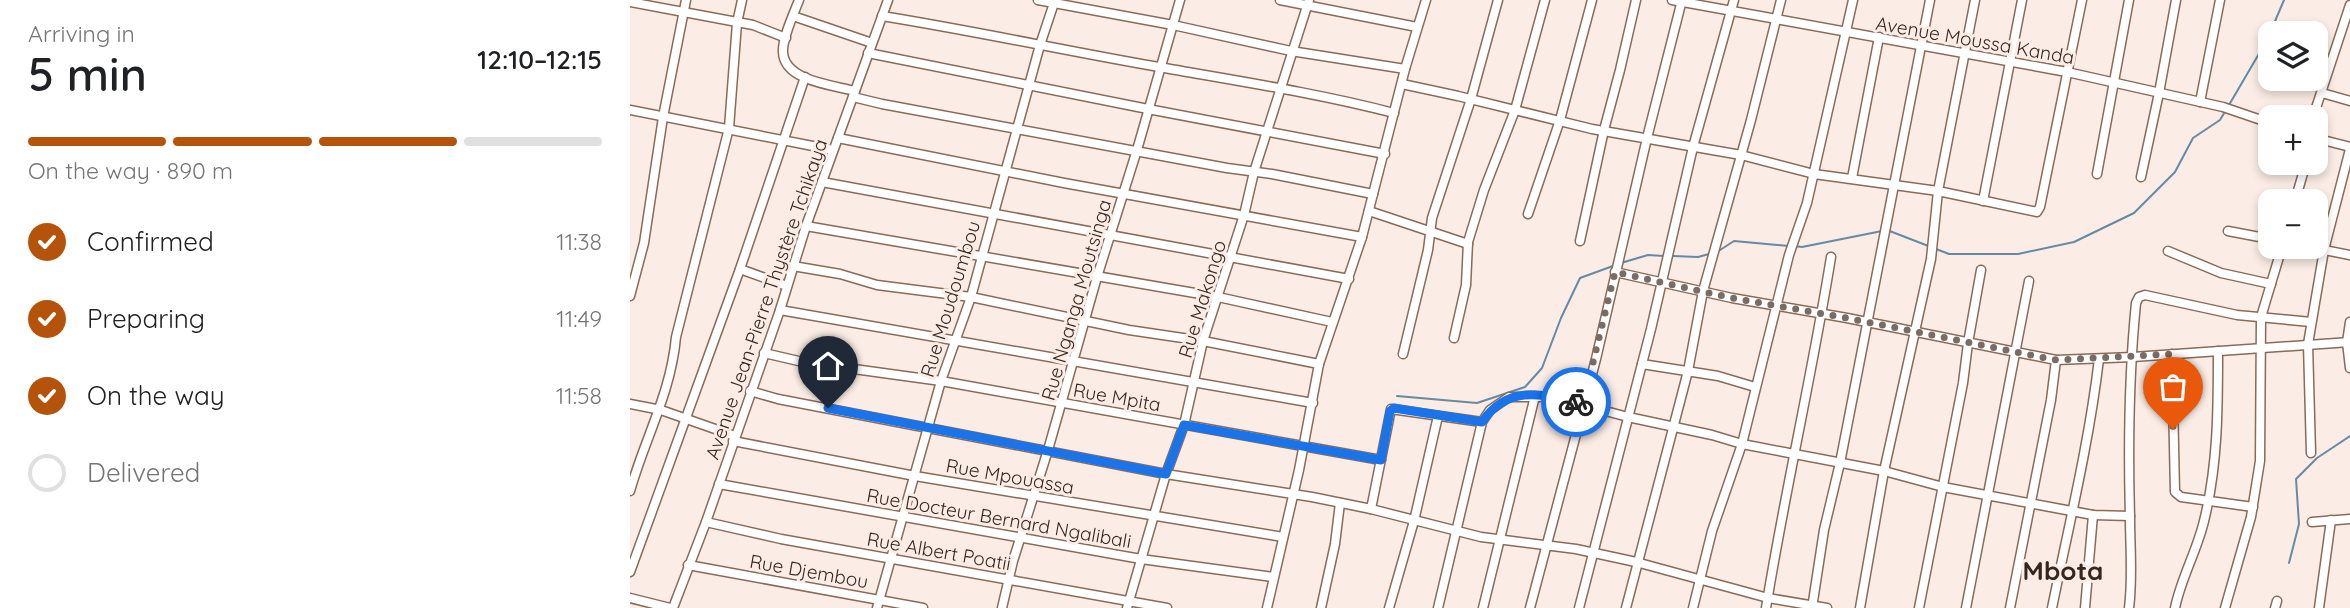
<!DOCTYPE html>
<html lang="en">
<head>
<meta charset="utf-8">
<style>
  :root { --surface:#fff; --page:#f6f6f6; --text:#202124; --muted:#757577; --line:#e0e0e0; --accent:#b45309 }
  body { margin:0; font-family:Quicksand,sans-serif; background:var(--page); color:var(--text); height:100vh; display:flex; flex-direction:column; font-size:26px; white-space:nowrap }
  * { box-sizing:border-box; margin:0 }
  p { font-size:23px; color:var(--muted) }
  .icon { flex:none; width:38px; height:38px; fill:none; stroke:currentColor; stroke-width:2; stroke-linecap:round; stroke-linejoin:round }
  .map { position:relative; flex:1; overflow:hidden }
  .side { display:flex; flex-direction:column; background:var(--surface); width:630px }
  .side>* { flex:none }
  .controls { position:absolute; left:1628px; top:21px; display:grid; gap:14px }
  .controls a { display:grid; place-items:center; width:70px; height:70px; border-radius:14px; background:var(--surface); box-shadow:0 4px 10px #0003; font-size:35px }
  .pin { position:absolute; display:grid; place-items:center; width:60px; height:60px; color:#fff; margin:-72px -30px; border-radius:50% 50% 50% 0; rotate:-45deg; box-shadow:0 0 7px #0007 }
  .pin .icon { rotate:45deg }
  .courier { position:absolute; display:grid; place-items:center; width:70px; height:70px; margin:-35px; border:5px solid #1a73e8; border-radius:50%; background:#fff; color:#222; box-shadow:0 2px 9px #0007 }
  .headline em { font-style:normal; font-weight:600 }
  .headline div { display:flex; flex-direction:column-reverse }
  .headline { display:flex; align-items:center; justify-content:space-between; height:119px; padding:0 28px }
  h1 { font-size:46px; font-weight:600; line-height:52px }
  .bar { display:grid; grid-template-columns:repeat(4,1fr); gap:10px 7px; align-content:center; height:84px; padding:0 28px }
  .bar i { height:9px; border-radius:5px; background:var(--line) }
  .bar .active { background:var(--accent) }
  .bar p { grid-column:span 4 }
  ol { padding:0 28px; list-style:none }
  li { display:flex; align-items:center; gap:21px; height:77px }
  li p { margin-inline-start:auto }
  li .icon { padding:7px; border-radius:50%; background:var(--accent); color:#fff; stroke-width:4 }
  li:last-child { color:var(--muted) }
  li i { width:38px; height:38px; border:4px solid var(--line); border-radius:50% }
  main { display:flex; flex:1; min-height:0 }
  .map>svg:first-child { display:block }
</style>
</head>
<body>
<main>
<section class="side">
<div class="headline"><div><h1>5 min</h1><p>Arriving in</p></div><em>12:10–12:15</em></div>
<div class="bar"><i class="active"></i><i class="active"></i><i class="active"></i><i></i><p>On the way · 890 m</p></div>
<ol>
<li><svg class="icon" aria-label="check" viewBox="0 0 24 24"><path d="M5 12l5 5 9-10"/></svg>Confirmed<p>11:38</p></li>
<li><svg class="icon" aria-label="check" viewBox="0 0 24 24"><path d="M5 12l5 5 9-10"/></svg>Preparing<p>11:49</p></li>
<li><svg class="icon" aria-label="check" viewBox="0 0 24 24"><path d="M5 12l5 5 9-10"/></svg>On the way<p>11:58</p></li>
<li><i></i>Delivered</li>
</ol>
</section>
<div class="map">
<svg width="1720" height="608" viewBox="0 0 1720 608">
  <rect width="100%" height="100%" fill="#fbede5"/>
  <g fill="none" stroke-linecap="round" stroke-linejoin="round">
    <g stroke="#668aa4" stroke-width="2">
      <path d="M1599 105 1637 40 1654 0"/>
      <path d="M1257 230 1301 247"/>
      <path d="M1164 246 1172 247 1252 231"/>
      <path d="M1306 249 1319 254H1388L1444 242 1504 213 1545 172 1563 138 1590 120 1596 110"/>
      <path d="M1087 252 1104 241 1159 246"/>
      <path d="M1043 256 1068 257 1079 254"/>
      <path d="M991 263 1018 255 1034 256"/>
      <path d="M767 396 847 403 895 387 912 368 931 318 950 278 983 266"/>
      <path d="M1659 563 1669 524 1666 479 1687 458 1720 436"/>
    </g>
    <g stroke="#896b58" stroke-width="11">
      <g id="minor">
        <path d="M169 0C164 13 152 39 153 52 154 81 203 85 225 91"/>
        <path d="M408 0 543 25 661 51 775 69"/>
        <path d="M650 0 787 27"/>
        <path d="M1042 0 1437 72 1593 107 1640 123"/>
        <path d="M0 2 123 25 156 38"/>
        <path d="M163 16 242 43"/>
        <path d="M252 16C345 31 437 51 529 67 608 81 687 93 764 113"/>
        <path d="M238 53 518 109 755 154"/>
        <path d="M772 84 828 96 962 129 1111 155 1184 174 1308 191 1407 212 1410 207 1452 0"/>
        <path d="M1692 93 1720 101"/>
        <path d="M223 97 252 104 597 168 642 174 743 194"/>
        <path d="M1570 102 1590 0"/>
        <path d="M0 110 203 150"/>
        <path d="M1683 117 1720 5"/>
        <path d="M208 138 434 183 732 237"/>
        <path d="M1685 138 1720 147"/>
        <path d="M1467 174 1499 0"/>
        <path d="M1511 177 1529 93 1546 0"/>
        <path d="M1222 178 1249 37"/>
        <path d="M192 182 719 279"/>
        <path d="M1353 201 1392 0"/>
        <path d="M1665 201 1676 163"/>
        <path d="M739 211 838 244"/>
        <path d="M898 214 930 120 962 0"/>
        <path d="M176 226 588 297 702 322"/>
        <path d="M1598 231 1640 239"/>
        <path d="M950 241 974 130 990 70 1006 0"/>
        <path d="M1679 247 1720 255"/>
        <path d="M1538 251 1591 273 1641 284"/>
        <path d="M163 266 210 274 247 285 341 297 499 330 573 341 689 364"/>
        <path d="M110 269 157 286"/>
        <path d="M985 272 1102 298 1217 318 1426 360 1503 357 1720 342"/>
        <path d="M0 296 14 243 33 117 56 0"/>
        <path d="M150 310 683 403"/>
        <path d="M1720 322 1717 342 1720 368"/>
        <path d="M824 338 836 285 838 242 854 190 885 110 915 0"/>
        <path d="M134 353 173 362 311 381 751 460"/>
        <path d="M773 354 798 250 802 218 841 99 868 0"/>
        <path d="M1542 354 1545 492 1551 497 1623 507"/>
        <path d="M1012 364 1088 376 1125 387"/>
        <path d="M120 391 148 399 536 474 682 497 741 509 851 537 946 549 1006 562 1138 598 1197 608"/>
        <path d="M0 404 31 410 105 436"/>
        <path d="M103 441 285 476 653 537"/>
        <path d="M1681 453 1678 344 1694 250 1720 149"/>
        <path d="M89 484 511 559 643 577"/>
        <path d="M0 491C15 438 41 393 46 337L99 128 107 23 112 0"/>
        <path d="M741 509 761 409 852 422"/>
        <path d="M76 522 151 539 537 608"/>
        <path d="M1682 522 1720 519"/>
        <path d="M58 565 293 608"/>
        <path d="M0 572 110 269 175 77"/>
        <path d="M0 598 40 608"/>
        <path d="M43 608 76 522 150 310 176 226 258 0"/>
        <path d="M247 608 311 381 341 297 410 45 425 0"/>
        <path d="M372 608 383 561 418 450 467 277 507 150 550 0"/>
        <path d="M497 608 536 474 554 425 573 341 614 215 624 172 679 0"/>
        <path d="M637 608 669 470 689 364 732 237 775 69 796 0"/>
        <path d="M691 608 705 544 710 503"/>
        <path d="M759 608 784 521 808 416"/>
        <path d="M808 608 852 422 860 410 879 397H923L998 417 1082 435 1112 444 1254 471 1313 487 1463 515 1500 516"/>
        <path d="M853 608 905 396"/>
        <path d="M900 608 966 359 1017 138 1052 0"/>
        <path d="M949 608 1021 329 1063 147 1104 0"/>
        <path d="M996 608 1058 371 1073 291 1121 120 1151 0"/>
        <path d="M1063 608 1082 531 1112 444 1159 255 1177 203 1223 0"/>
        <path d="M1136 608C1155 491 1182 375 1201 257"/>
        <path d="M1182 608 1194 530 1210 463 1300 0"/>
        <path d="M1230 608 1254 471 1301 259 1308 191 1345 0"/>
        <path d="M1289 608 1333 383 1338 343 1351 270"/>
        <path d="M1336 608 1399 281"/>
        <path d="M1380 608 1421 400 1426 360"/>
        <path d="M1422 608C1439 525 1459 443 1469 359"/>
        <path d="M1455 608 1463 515"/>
        <path d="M1499 608C1503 577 1500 548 1500 517 1498 446 1499 373 1506 303L1509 297 1515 295 1607 315 1681 322"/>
        <path d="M1545 608C1551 578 1567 551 1574 521 1588 465 1588 408 1588 351"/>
        <path d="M1595 608 1621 517 1630 461 1631 317 1652 247"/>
        <path d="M1645 608 1647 601"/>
        <path d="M1689 608 1701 520"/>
      </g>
    </g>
    <use href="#minor" stroke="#fff" stroke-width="8"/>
  </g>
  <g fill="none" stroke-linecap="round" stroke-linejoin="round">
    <path stroke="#7a6c64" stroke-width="7" stroke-dasharray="0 12.6" d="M946 402 953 404 985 272 1102 298 1217 318 1426 360 1542 354 1543 429"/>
    <path stroke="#1a73e8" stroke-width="9" d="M198 408 536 474 554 425 751 460 760 411 764 408 852 422C877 386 908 393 946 402"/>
  </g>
  <g text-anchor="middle" stroke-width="6" stroke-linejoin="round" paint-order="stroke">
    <g font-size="19" fill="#34271f" stroke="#fbede5">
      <text transform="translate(1345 40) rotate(10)" y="7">Avenue Moussa Kanda</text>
      <text transform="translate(136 299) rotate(-71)" y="7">Avenue Jean-Pierre Thystère Tchikaya</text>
      <text transform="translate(320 299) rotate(-73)" y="7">Rue Moudoumbou</text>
      <text transform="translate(572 299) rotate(-73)" y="7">Rue Makongo</text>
      <text transform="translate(446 300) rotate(-74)" y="7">Rue Nganga Moutsinga</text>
      <text transform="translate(487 397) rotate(10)" y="7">Rue Mpita</text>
      <text transform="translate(380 476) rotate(10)" y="7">Rue Mpouassa</text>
      <text transform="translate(369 518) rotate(10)" y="7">Rue Docteur Bernard Ngalibali</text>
      <text transform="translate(309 551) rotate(10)" y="7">Rue Albert Poatii</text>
      <text transform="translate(179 571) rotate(10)" y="7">Rue Djembou</text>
    </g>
    <g font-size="26" font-weight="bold" fill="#34271f" stroke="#fbede5">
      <text x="1433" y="580">Mbota</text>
    </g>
  </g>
</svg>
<div class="controls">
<a><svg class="icon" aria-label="layers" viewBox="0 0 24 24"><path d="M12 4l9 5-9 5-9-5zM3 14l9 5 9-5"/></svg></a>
<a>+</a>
<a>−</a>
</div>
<div class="pin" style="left:1543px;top:429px;background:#ea580c"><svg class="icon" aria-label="bag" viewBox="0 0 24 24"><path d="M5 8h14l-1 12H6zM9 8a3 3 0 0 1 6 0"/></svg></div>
<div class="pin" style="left:198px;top:408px;background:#1f2937"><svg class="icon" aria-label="home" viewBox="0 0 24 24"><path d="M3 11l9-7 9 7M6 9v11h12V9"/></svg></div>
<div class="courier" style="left:946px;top:402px"><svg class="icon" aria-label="bike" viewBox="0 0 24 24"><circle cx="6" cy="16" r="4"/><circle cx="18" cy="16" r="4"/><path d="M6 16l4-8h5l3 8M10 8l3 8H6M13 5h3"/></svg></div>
</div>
</main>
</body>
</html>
